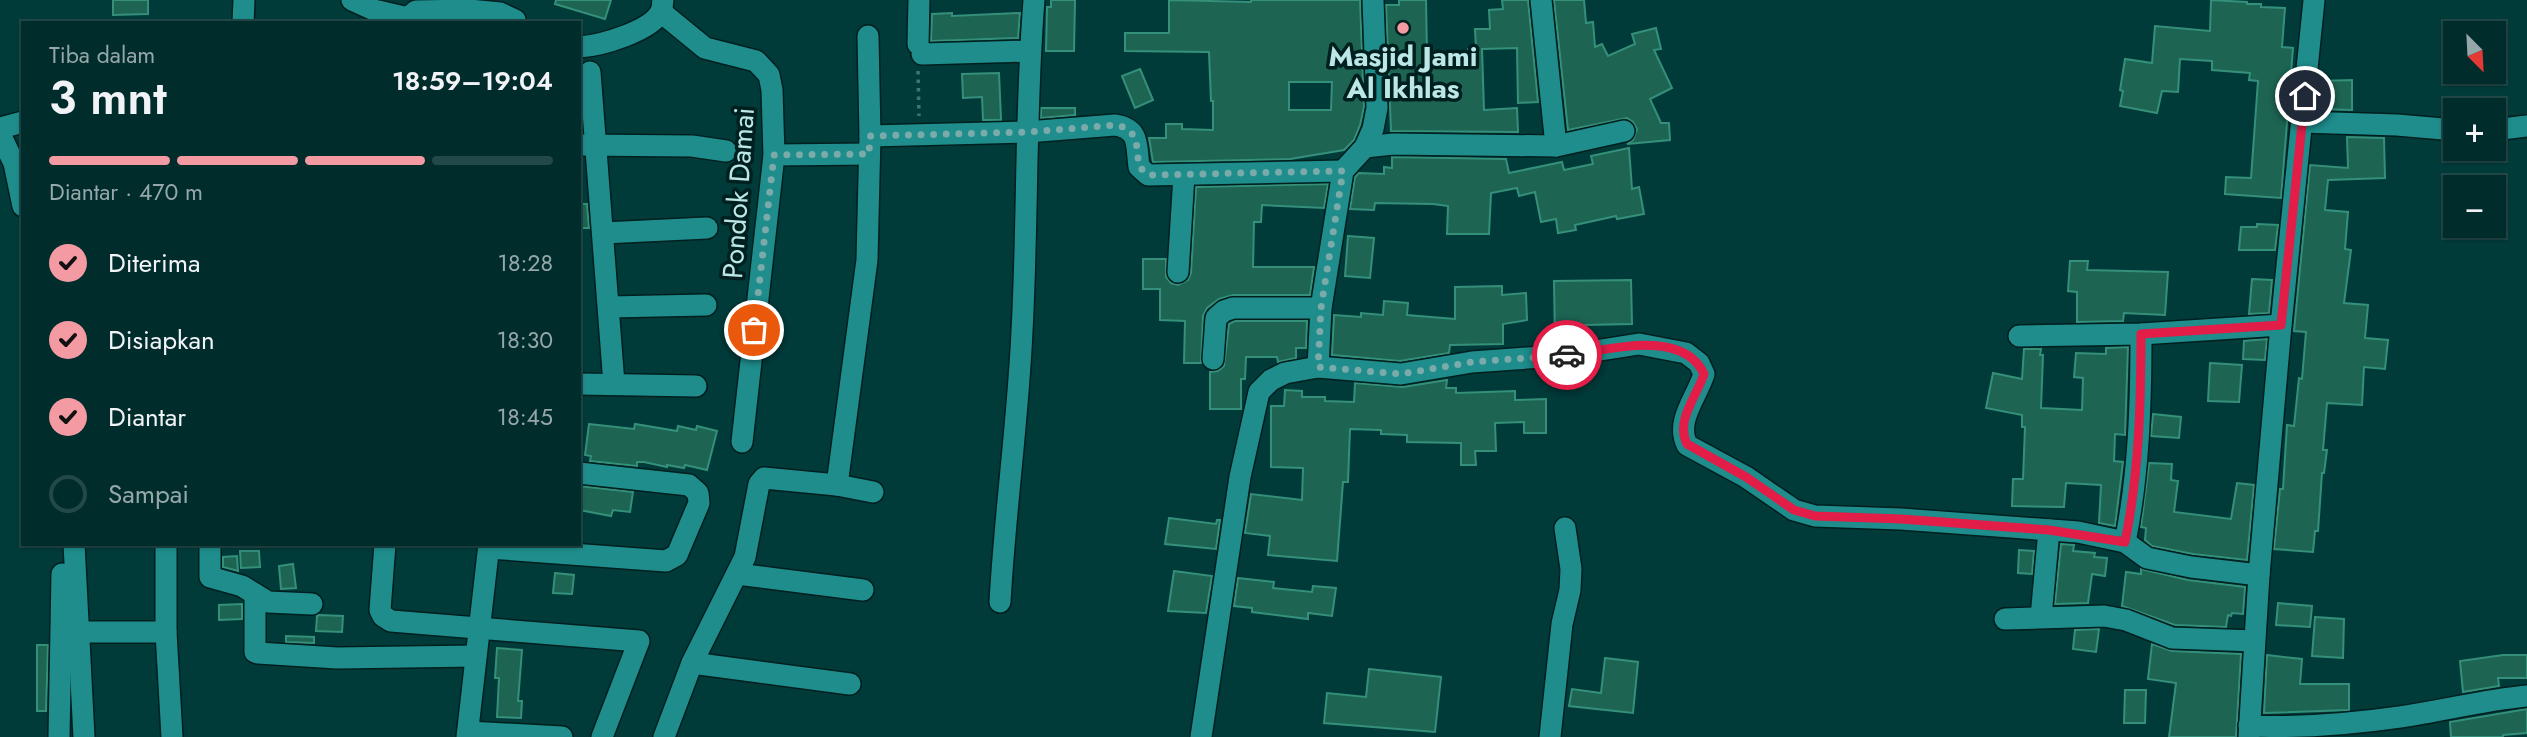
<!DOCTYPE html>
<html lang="id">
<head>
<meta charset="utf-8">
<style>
  :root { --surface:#002c2c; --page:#0a3434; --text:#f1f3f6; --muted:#95a7a9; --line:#224848; --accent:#f49aa2 }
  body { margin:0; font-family:Jost,sans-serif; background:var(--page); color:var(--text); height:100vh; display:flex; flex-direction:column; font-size:26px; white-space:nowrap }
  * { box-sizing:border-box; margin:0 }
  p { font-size:23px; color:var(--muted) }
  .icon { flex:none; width:38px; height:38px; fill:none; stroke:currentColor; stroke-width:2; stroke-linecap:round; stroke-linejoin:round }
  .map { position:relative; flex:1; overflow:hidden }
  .panel { position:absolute; left:21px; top:21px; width:560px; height:525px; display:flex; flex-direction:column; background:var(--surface); border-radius:0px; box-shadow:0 2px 5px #0004,0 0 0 2px var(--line) }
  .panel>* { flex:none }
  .needle { width:46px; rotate:156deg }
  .fabs { position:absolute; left:2443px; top:21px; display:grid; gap:14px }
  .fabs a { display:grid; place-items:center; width:63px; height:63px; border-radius:0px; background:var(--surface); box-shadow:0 2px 5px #0004,0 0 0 2px var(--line); font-size:35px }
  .pin { position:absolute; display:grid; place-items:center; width:60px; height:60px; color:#fff; margin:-30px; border:4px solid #fff; border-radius:50%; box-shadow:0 2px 7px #0007 }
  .courier { position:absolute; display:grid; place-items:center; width:70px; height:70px; margin:-35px; border:5px solid #e11d48; border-radius:50%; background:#fff; color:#222; box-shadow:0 2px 9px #0007 }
  .headline em { font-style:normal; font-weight:600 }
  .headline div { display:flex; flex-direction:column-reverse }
  .headline { display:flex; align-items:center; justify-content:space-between; height:119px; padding:0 28px }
  h1 { font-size:46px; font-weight:600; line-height:52px }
  .bar { display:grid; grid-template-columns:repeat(4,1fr); gap:10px 7px; align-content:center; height:84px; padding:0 28px }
  .bar i { height:9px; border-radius:5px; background:var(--line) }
  .bar .on { background:var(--accent) }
  .bar p { grid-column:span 4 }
  ol { padding:0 28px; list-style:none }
  li { display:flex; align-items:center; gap:21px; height:77px }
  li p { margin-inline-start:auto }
  li .icon { padding:7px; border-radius:50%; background:var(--accent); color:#111; stroke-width:4 }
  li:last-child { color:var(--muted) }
  li i { width:38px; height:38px; border:4px solid var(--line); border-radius:50% }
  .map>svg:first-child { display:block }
</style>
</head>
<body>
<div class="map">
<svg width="2527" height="737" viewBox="0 0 2527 737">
  <rect width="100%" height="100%" fill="#003b3a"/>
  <g fill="#1d6453" stroke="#34907a" stroke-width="2" fill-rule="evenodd">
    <path d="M113 0H148V14L113 15Z"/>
    <path d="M556 0H611L605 19 555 4Z"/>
    <path d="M1051 0H1075L1074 51H1046L1047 7H1051Z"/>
    <path d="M1169 0 1251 2V0H1360L1364 107 1360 125 1354 140 1344 150 1290 159 1153 162 1149 138H1166V124H1182V129L1213 130V101H1211L1209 52 1125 51V33H1169ZM1289 82H1332L1331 110H1289Z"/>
    <path d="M1399 0H1426L1427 56 1468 54V49L1476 48 1475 29H1490L1489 10 1503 9 1502 0H1528L1538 102 1518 103 1517 48 1482 49 1484 110 1517 108 1518 132 1391 131 1386 5H1399Z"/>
    <path d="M1554 0H1584L1586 23 1593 22 1595 47 1602 44 1608 56 1635 44 1632 34 1656 28 1661 49 1654 50 1672 88 1650 99 1661 123H1669L1670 140 1627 144 1633 140 1637 129 1633 122 1627 118 1568 130Z"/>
    <path d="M2211 0 2247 2V4H2261V7L2285 8 2282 47 2293 48 2281 198 2225 194 2226 177 2251 178 2258 81 2249 80 2250 73 2212 70V61L2180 59 2178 92 2162 91 2157 113 2120 106 2123 91 2120 90 2125 59 2152 63 2155 26 2210 31Z"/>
    <path d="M952 13V16L1020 13 1018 38 931 41 932 14Z"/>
    <path d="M1140 69 1153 100 1135 108 1122 76Z"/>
    <path d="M999 73 1001 120H983L982 97 963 98 962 74Z"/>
    <path d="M2352 80V110L2317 109 2319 81Z"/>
    <path d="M1041 108H1075V115L1041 118Z"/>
    <path d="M2347 137 2384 138 2385 178 2328 180 2325 210 2348 212 2345 249 2351 250 2344 303 2368 305 2365 338 2388 340 2385 369 2364 367 2362 405 2327 403 2323 450H2327L2324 473H2322L2318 531H2315L2313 552 2274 549 2280 489H2283L2287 425 2294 426 2299 378 2302 379 2306 332 2294 331 2310 165 2348 168Z"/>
    <path d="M1629 148 1632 189 1639 187 1644 214 1617 219 1616 216 1575 225 1576 230 1558 233 1556 219 1541 222 1535 192 1519 196 1517 188 1491 193 1489 234H1447L1448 206 1433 204 1375 203 1374 210 1350 209 1355 177 1359 173 1384 174V167L1392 168V157L1506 159 1509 173 1562 162 1564 170 1593 164 1591 156Z"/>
    <path d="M1328 184 1324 208 1262 205 1261 222H1254L1253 267H1314L1310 295H1233L1219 299 1207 308 1203 316 1201 363H1184L1185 321 1160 320V289H1143V259H1166V277L1171 283 1178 285 1188 280 1191 273 1196 187Z"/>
    <path d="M579 204H587L589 228H579Z"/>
    <path d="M2257 224 2278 225 2275 250H2239L2241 227H2257Z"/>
    <path d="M1348 236 1374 238 1370 278 1345 276Z"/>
    <path d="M2070 261H2088L2087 270 2168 272 2165 315 2124 313 2123 321 2077 322V292L2068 291Z"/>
    <path d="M2252 279 2272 280 2269 313 2249 314Z"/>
    <path d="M1631 280 1632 324 1584 325V339L1555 343 1554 281Z"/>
    <path d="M1502 286V295L1526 293 1527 320 1503 324V344L1450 345 1449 353 1400 361 1332 355 1334 315 1361 317V313L1383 315 1384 301 1408 303 1407 315 1455 319V287Z"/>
    <path d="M1235 321H1307L1306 348H1296V358L1278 362 1277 357H1246L1245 379H1241V409H1210V372L1218 371 1224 366 1229 324Z"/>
    <path d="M2267 339 2265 360 2243 359 2244 341Z"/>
    <path d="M2128 347 2125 435 2115 434 2114 461 2123 462 2115 526 2099 523 2101 485 2066 483 2064 507 2012 506 2013 479H2023L2025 427H2022V415L1986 408 1993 373 2022 379 2024 349H2041L2040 355H2043L2041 408 2082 410 2083 378 2074 377 2076 353 2106 354V348Z"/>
    <path d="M2210 363 2242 365 2239 402 2208 401Z"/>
    <path d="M1447 380 1446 388H1456V393L1515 391V400L1546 399V433H1524V422L1495 423 1496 451H1475L1476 465H1461V443L1407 442V435L1381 434V430L1350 429 1348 482H1343L1337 561 1268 555 1270 536 1245 533 1251 494 1302 500 1303 468 1271 467V406H1284L1285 390 1302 391V397H1325V401L1354 402 1355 383 1403 387Z"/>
    <path d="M2153 414 2181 417 2179 438 2151 436Z"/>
    <path d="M589 424 634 429 635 424 677 431 678 426 696 430 697 426 717 431 707 470 685 465 684 468 667 465V467L644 462H637V466L590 461 591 456 585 455Z"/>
    <path d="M2149 463 2172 464 2171 480 2178 481 2174 512 2231 519 2237 483 2254 485 2247 560 2193 554 2152 546 2145 540 2146 528 2141 527Z"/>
    <path d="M579 486 633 492 630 512 613 510 611 516 579 510Z"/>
    <path d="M1169 518 1216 524 1217 520H1220L1216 549 1165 544Z"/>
    <path d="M2061 544 2074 545 2073 551 2095 553 2094 557 2107 558 2105 576 2092 574 2088 603 2055 604Z"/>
    <path d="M2019 550 2034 551 2032 574 2018 573Z"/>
    <path d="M240 551H259L260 567 241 568Z"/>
    <path d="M237 556 238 571 223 567V557Z"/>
    <path d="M293 564 296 588 281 589 279 566Z"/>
    <path d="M2141 569 2188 580 2245 587 2243 614 2232 613 2231 616 2228 615 2226 627 2175 625 2122 606 2126 572 2141 574Z"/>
    <path d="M1174 571 1212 576 1206 613 1168 611Z"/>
    <path d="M555 573 574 575 572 594 553 593Z"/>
    <path d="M1238 578 1274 582 1273 588 1312 592 1313 586 1336 588 1332 616 1308 613V619L1252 612V608L1234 606Z"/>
    <path d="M2278 603 2312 606 2310 627 2276 625Z"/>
    <path d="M242 604V619L219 620V605Z"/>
    <path d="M319 615 343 616 342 632 316 631 317 616Z"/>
    <path d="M2315 617 2344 619 2343 658 2312 656Z"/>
    <path d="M2099 629 2096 652 2073 649 2075 630Z"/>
    <path d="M286 636 314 637V643L286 642Z"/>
    <path d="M2152 644 2172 651 2241 654 2236 737H2169L2176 683 2148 679Z"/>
    <path d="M37 645H48L46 711H37Z"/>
    <path d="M497 648 522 650 518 701H522L521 718 497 717 499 678H495Z"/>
    <path d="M2267 655 2302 659 2300 684H2349V710L2264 713Z"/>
    <path d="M2503 655H2527V678H2498L2499 686 2463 692 2460 661Z"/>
    <path d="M1605 658 1638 662 1633 713 1569 706 1572 689 1601 693Z"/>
    <path d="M1369 669 1441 677 1435 732 1324 723 1327 693 1366 697Z"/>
    <path d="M2125 690H2146L2145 723H2124Z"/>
    <path d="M2527 709V733L2503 735V737H2451L2450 722Z"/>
  </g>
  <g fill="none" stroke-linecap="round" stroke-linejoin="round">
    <g stroke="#001f1f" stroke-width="24">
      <g id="street">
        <path d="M352 0 374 10 408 18 416 11 469 10 500 13 515 20V23"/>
        <path d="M1541 0 1556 146"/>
        <path d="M661 12 705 48 756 61 769 75 772 90 774 155 742 442"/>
        <path d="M243 23 244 0"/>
        <path d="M918 44 919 0"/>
        <path d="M579 47C600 46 652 31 661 11 663 8 662 4 663 0"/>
        <path d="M922 54 1030 51"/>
        <path d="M590 72 614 384"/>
        <path d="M2302 122 2397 125 2455 130"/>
        <path d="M0 128 23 122"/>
        <path d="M2494 130 2527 126"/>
        <path d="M0 134 14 163 23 206"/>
        <path d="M870 136 1027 132 1115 125C1141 129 1136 147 1139 167L1148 175 1343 171"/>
        <path d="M579 145 692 146 726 151"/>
        <path d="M1365 147 1393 144 1556 146 1624 131"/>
        <path d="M774 155 869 154"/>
        <path d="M603 233 707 228"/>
        <path d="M1178 272 1184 175"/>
        <path d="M609 307 706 305"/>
        <path d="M2019 336 2141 334 2281 325"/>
        <path d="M1213 359 1216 318 1224 311 1233 308H1321"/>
        <path d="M1318 367 1321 308 1343 171 1365 147 1373 129 1377 108 1373 0"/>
        <path d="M579 384 696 386"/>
        <path d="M837 485 867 260 870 136 868 36"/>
        <path d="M2125 542C2139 474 2141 403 2141 334"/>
        <path d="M74 544 84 737"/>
        <path d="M166 544V632L172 737"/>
        <path d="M210 544V577L242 586 268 602 312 604"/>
        <path d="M385 544 380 610 383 616 391 621 639 641 602 737"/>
        <path d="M489 548 666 561 677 555 699 503 698 493 689 485 579 473"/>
        <path d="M737 574 863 590"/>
        <path d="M255 594V652L258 653 337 658 476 656"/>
        <path d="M1000 602C1005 511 1018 421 1022 331 1028 220 1025 110 1034 0"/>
        <path d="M2041 617 2049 530"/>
        <path d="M2005 619 2104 616 2126 620 2172 638 2254 641"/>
        <path d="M63 632H166"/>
        <path d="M692 663 850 684"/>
        <path d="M2249 726C2299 728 2351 724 2400 717 2442 711 2484 700 2527 696"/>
        <path d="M468 732 562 737"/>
        <path d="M59 737 62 574"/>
        <path d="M467 737 489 544"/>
        <path d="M664 737 692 663 745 557 759 484 764 478 837 485 873 492"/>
        <path d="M1201 737 1240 477 1259 392 1271 380 1285 373 1318 367 1401 374 1472 362 1569 355 1639 344 1686 353 1699 363 1704 374C1697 397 1675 421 1687 445L1746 477 1794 510 1815 516 1901 519 2078 532 2125 542 2147 558 2191 567 2259 575"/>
        <path d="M1550 737 1562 624 1570 590 1571 569 1565 528"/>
        <path d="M2249 737 2259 575 2281 325 2314 0"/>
      </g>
    </g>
    <path stroke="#3f7574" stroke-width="3.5" stroke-dasharray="3.5 5" stroke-linecap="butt" d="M918 71 919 116"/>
    <use href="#street" stroke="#1e8d8c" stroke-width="21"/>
  </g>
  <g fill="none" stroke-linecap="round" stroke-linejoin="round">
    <path stroke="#7aabaa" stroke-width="7" stroke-dasharray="0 12.6" d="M754 330 774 155 869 154 870 136 1027 132 1115 125C1140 129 1136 147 1139 167L1149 175 1343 171 1321 308 1318 367 1401 374 1472 362 1567 355"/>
    <path stroke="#e11d48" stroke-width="9" d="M1567 355C1607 351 1682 327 1704 374 1697 396 1675 421 1687 444L1746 477 1794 510 1815 516 1901 519 2049 530 2125 542C2139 474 2141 403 2141 334L2281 325 2305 96"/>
  </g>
  <circle fill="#f49aa2" stroke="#001f1f" stroke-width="2.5" cx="1403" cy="28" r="7"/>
  <g text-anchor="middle" stroke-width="7" stroke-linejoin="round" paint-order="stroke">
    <g font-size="28" font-weight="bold" fill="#bbe8e6" stroke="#001f1f">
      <text x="1403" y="66">Masjid Jami<tspan x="1403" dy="32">Al Ikhlas</tspan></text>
    </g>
    <g font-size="28" fill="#bbe8e6" stroke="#001f1f">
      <text transform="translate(738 193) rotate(-86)" y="10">Pondok Damai</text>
    </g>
  </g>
</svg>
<div class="fabs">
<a><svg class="needle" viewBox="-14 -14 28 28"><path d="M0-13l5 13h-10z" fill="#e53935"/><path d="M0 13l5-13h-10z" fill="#95a7a9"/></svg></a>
<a>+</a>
<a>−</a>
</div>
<div class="pin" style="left:754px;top:330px;background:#ea580c"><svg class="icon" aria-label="bag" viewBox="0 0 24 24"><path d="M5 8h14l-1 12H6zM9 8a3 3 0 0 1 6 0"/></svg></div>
<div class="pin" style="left:2305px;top:96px;background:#1f2937"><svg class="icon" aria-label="home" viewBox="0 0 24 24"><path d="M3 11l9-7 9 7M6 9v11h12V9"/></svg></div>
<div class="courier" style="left:1567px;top:355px"><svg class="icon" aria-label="car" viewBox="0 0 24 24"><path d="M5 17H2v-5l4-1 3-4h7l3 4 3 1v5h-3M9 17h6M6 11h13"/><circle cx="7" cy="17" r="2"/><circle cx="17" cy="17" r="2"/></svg></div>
<section class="panel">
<div class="headline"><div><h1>3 mnt</h1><p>Tiba dalam</p></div><em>18:59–19:04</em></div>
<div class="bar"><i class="on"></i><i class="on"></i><i class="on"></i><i></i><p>Diantar · 470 m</p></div>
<ol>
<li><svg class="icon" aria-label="check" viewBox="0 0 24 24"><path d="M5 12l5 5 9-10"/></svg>Diterima<p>18:28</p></li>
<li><svg class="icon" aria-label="check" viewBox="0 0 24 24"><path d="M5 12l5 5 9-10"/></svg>Disiapkan<p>18:30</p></li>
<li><svg class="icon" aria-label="check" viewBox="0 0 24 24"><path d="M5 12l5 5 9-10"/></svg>Diantar<p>18:45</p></li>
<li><i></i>Sampai</li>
</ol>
</section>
</div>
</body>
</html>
